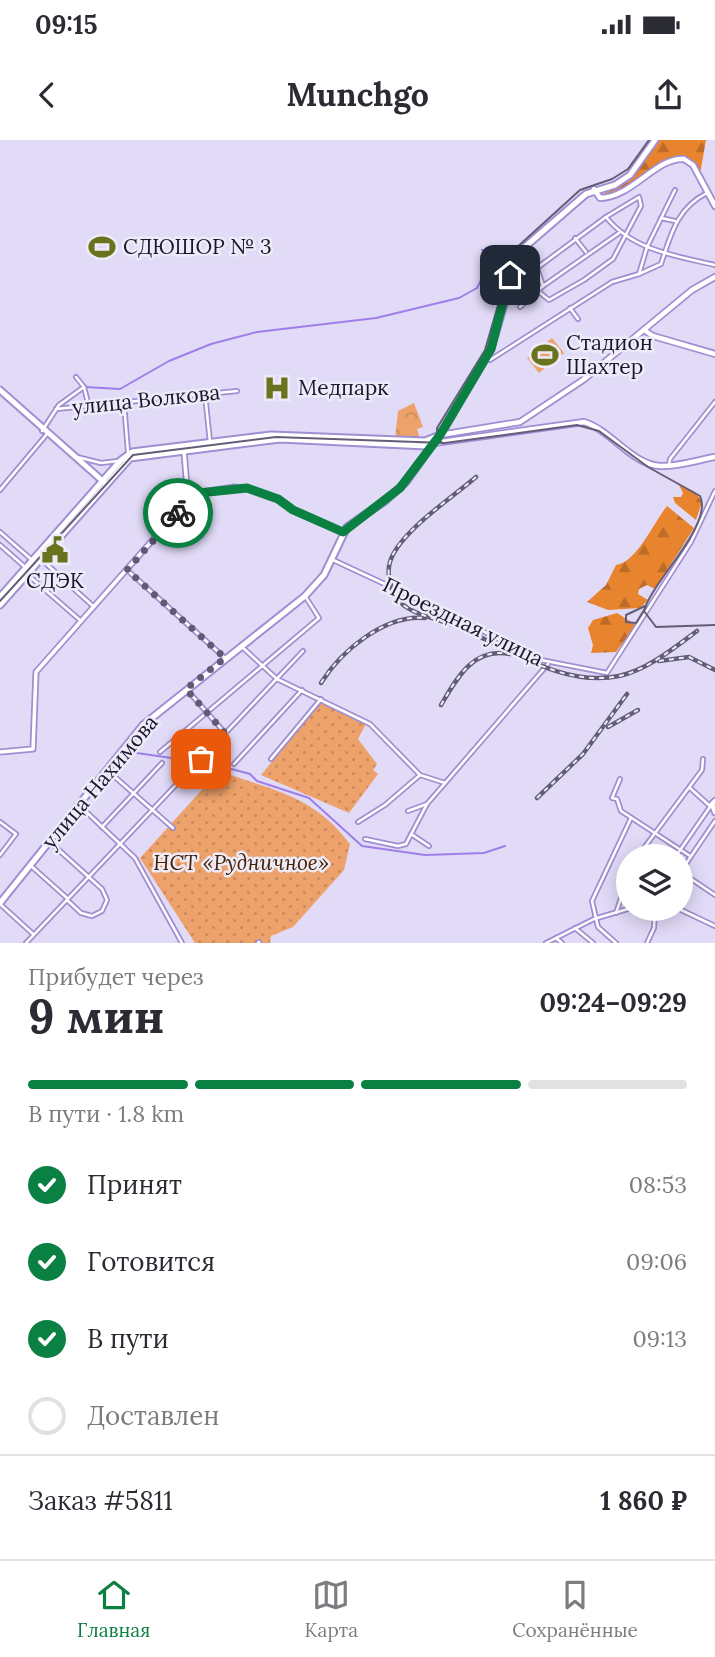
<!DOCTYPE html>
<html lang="ru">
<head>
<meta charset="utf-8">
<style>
  :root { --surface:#fff; --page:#f2f2f3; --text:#2b2b33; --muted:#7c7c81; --line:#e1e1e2; --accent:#0b8043 }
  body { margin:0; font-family:Lora,serif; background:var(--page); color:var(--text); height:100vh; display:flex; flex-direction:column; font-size:26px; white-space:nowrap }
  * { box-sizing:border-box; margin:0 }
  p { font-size:23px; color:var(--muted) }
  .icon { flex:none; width:38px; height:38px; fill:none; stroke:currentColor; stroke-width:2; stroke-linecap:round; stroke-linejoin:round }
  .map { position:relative; height:803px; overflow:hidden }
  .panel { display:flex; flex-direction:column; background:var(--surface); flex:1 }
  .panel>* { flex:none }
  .buttons { position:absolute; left:616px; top:704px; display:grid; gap:14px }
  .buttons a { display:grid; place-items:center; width:77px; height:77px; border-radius:50%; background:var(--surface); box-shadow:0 4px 18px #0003; font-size:35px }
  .pin { position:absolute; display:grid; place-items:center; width:60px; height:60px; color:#fff; margin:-30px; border-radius:14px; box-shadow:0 4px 10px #0006 }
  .courier { position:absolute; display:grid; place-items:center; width:70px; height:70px; margin:-35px; border:5px solid #0b8043; border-radius:50%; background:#fff; color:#222; box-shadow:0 2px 9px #0007 }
  .summary em { font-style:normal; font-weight:700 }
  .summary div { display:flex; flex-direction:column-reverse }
  .summary { display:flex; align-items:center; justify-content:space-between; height:119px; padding:0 28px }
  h1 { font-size:46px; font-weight:700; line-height:52px }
  .bar { display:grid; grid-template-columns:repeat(4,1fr); gap:10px 7px; align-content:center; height:84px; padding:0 28px }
  .bar i { height:9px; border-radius:5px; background:var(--line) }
  .bar .current { background:var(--accent) }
  .bar p { grid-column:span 4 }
  .line { display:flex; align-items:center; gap:18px; padding:0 28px; border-top:2px solid var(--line) }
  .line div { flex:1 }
  ol { padding:0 28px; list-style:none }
  li { display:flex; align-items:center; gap:21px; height:77px }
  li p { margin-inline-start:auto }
  li .icon { padding:7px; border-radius:50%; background:var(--accent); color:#fff; stroke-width:4 }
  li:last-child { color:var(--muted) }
  li i { width:38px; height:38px; border:4px solid var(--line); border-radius:50% }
  .status { display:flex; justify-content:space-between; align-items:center; height:49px; padding:0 35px; background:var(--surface); direction:ltr }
  .status svg { height:19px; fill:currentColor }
  header { display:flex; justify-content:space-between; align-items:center; height:91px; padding:0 28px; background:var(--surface); font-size:32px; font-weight:700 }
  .dock { display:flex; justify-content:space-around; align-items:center; height:98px; border-top:2px solid var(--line); background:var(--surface); font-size:19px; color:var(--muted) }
  .dock a { display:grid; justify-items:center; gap:4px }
  .dock .current { color:var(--accent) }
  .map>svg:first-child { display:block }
</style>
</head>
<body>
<div class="status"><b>09:15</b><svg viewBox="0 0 49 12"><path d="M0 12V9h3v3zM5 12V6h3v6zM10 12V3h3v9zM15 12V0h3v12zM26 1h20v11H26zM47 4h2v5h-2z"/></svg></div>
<header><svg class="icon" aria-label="back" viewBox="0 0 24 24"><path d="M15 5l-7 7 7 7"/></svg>Munchgo<svg class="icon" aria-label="share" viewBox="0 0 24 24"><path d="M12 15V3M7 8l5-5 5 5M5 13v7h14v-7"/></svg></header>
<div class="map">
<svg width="715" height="803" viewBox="0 0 715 803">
  <defs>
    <pattern id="forest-firs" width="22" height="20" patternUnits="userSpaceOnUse" patternTransform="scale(1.75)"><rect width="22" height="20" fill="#e9842e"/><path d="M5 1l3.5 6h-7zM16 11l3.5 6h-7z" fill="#bc6b28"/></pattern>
    <pattern id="park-crowns" width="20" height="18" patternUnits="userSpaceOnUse" patternTransform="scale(1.75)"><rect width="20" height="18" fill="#eea26b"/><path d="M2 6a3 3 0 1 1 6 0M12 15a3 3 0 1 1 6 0" fill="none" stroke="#cc8b5d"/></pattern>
    <pattern id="garden-dots" width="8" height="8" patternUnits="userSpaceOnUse" patternTransform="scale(1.75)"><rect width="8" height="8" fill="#eea26b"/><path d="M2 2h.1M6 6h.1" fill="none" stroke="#cc8b5d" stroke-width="1.8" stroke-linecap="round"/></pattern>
  </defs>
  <rect width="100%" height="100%" fill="#e2dbf8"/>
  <g fill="url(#forest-firs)">
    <path d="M659 0H706L700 34 688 17C659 10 632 55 600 56L623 43Z"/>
    <path d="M678 343 695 352 702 362 696 380 675 363 673 357H681L683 353Z"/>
    <path d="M667 366 694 388 655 449 647 445 639 449 638 454 648 460 640 468 608 470 587 462 606 445 616 425C637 422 654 382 667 366Z"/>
    <path d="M617 473 636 485 616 512 591 513 593 505 588 488 593 480Z"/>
  </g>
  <path fill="url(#park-crowns)" d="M414 263 423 287 417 289 420 299 395 298 398 271Z"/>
  <g fill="url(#garden-dots)">
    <path d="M322 561 366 584 358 599 377 624 373 630 378 634 349 673 261 635Z"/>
    <path d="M219 631C274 651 313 655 350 704L344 730 293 787 271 796 270 803H195L140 718Z"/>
  </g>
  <path fill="#eea26b" d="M552 198 564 213 539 233 527 218Z"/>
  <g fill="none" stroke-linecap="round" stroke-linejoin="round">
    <g stroke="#9f7ee9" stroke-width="2">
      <path d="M85 247 120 249 169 221 211 204 257 192 376 178 459 158 477 148 496 111 482 110"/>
      <path d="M130 612 213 624 250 634 257 641 309 658 362 706 425 715 484 713 505 706"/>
    </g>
    <g stroke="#a08ed2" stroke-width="6">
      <g id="minor">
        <path d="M606 77C632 110 676 116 715 125"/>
        <path d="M661 78 675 81"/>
        <path d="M575 98 586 112"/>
        <path d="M522 133 527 156 530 158"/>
        <path d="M639 134 661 124C671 94 677 68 707 53"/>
        <path d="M543 146 619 93"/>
        <path d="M520 167 543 146 537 128 606 77 639 57 641 66 613 119 584 140 549 160 539 152"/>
        <path d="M570 168 578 179"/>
        <path d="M490 220 612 142 639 134 647 107 675 50"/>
        <path d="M84 247 89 267"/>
        <path d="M205 254 210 302"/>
        <path d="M124 263 128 312"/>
        <path d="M56 269 237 251"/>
        <path d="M42 291 59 265 84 247 76 237"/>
        <path d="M77 317 101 323 118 321"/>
        <path d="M669 325 670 319 715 262"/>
        <path d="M0 350 47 294"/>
        <path d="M0 392 32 420"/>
        <path d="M0 405 25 427"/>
        <path d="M331 419 462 480 536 519 607 533 691 402 715 351"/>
        <path d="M42 420 94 467"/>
        <path d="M127 430 225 518"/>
        <path d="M28 435 81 481"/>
        <path d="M242 507 277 539 370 584 420 635 445 643"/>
        <path d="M188 551 225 593"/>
        <path d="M160 612 319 478 305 456"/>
        <path d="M201 619 303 511"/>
        <path d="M271 619 321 559"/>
        <path d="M234 624 302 550"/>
        <path d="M107 630 173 688"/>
        <path d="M620 639 612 658 617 659 621 671 690 716"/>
        <path d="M690 648 711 667"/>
        <path d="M79 665 135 718 182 803"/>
        <path d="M408 671 427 664"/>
        <path d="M0 682 16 694 0 715"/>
        <path d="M358 682 385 665 420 635"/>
        <path d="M102 687 162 623"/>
        <path d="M411 694 429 706"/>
        <path d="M365 699 398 706 406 704 427 664 548 524"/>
        <path d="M50 702 102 749 107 760 102 771 92 776 81 773 67 760"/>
        <path d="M638 716 702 630 703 619"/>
        <path d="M676 716 712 664"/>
        <path d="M30 725 67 758"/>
        <path d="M681 731 715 681"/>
        <path d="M681 732 715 755"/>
        <path d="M0 764 33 794"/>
        <path d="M677 768 715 786"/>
        <path d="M616 773 628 738"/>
        <path d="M575 788 593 803"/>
        <path d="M556 798 562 803"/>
        <path d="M26 803 191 629"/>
        <path d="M258 803 259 802"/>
        <path d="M546 803 594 779 631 768"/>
        <path d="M616 803 598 787 592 761 631 678"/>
        <path d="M647 803 654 788 655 768"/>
      </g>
    </g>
    <g stroke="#a08ed2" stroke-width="7">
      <g id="tertiary">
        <path d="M189 354 234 347 251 349 278 359 293 370 343 392"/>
        <path d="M0 612 33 609 36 532 188 360 184 311"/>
      </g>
    </g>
    <g stroke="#a08ed2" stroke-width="8">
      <g id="secondary">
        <path d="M594 49 600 58C633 57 656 17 684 19L693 25 715 66"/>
        <path d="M644 190 653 196 715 214"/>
        <path d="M440 295 520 282 583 240 692 150 715 137"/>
        <path d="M434 303 584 282C611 290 631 324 660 326 677 327 698 320 715 317"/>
        <path d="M715 661 712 664 715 672"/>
      </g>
    </g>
    <g stroke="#a08ed2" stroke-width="9">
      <g id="primary">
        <path d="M0 250 105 343"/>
        <path d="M0 457 121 320 132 312 271 295 425 301 440 295"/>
        <path d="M0 465 130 318 280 299 426 306 434 303"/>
        <path d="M0 763 143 585 305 456 324 435 347 387 385 361 406 342 445 287 491 209 519 112 586 54 615 45 630 35 655 0"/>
      </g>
    </g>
    <use href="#minor" stroke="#fff" stroke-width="2.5"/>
    <use href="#tertiary" stroke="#fff" stroke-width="3.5"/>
    <use href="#secondary" stroke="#fff" stroke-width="4.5"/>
    <use href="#primary" stroke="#fff" stroke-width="5"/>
    <g stroke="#645d77" stroke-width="2">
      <path d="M442 303 437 297V288L485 210 514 110 580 50 612 39 628 29 649 0"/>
      <path d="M0 461 133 315 276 297 445 303 577 285 599 291 648 327 700 356C714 385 651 442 644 471L656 487 715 485"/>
      <path d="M645 466 626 475V482L636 483 646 467"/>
    </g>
    <g stroke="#645d77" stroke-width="4.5">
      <g id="rail">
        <path d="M476 337C453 357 398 393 390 422 386 435 391 451 400 462 413 475 436 478 453 485 505 505 560 548 619 536 647 530 674 508 697 491"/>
        <path d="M659 521 689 517 715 530"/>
        <path d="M321 543C341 511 385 474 425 478"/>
        <path d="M441 565C457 538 473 507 510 514"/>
        <path d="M608 587 638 570"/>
        <path d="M537 658 583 614 627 554"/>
      </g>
    </g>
    <use href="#rail" stroke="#eeebf9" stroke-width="2" stroke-dasharray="5" stroke-linecap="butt"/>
  </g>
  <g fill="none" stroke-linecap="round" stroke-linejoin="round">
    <path stroke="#615a75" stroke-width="7" stroke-dasharray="0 12.6" d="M178 373 127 430 225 518 186 549 225 593 201 619"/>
    <path stroke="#0b8043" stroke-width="9" d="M178 373 188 360 189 354 247 348 278 359 293 370 343 392 400 348 440 295 491 209 510 135"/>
  </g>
  <defs>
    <g id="stadium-bare" transform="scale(2.1)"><path d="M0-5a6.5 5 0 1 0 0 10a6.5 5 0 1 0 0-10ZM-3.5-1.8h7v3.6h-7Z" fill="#69731d" stroke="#eeebf9" stroke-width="2.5" paint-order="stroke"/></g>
    <g id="hospital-bare" transform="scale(2.1)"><path d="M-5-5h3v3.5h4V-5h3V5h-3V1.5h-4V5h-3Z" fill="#69731d" stroke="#eeebf9" stroke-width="2.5" paint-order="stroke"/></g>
    <g id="civic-bare" transform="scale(2.1)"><path d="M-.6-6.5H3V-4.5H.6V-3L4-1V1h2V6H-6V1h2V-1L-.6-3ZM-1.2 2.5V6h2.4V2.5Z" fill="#69731d" stroke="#eeebf9" stroke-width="2.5" paint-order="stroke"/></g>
  </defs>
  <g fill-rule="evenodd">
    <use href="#stadium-bare" x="102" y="107"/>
    <use href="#stadium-bare" x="545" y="215"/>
    <use href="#hospital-bare" x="277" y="248"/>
    <use href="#civic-bare" x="55" y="410"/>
  </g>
  <g text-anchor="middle" stroke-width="5" stroke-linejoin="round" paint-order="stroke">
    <g font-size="21" fill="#1c152e" stroke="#eeebf9" text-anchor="start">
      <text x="123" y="114">СДЮШОР № 3</text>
      <text x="566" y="210">Стадион<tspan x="566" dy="24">Шахтер</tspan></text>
      <text x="298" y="255">Медпарк</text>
      <text x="55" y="448" text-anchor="middle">СДЭК</text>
    </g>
    <g font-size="21" fill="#1c152e" stroke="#eeebf9">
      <text transform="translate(146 260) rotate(-6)" y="7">улица Волкова</text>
      <text transform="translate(463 482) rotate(26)" y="7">Проездная улица</text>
      <text transform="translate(100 642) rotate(-50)" y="7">улица Нахимова</text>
    </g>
    <g font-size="21" font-style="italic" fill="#472000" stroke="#eeebf9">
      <text x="241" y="730">НСТ «Рудничное»</text>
    </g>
  </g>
</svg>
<div class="buttons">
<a><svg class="icon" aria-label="layers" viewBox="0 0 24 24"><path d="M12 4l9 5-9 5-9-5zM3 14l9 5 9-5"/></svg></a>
</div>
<div class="pin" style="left:201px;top:619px;background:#ea580c"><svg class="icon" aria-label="bag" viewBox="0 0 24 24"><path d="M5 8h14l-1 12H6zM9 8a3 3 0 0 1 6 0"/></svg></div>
<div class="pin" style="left:510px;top:135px;background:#1f2937"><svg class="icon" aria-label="home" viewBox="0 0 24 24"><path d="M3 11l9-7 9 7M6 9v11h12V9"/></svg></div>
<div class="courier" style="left:178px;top:373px"><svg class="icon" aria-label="bike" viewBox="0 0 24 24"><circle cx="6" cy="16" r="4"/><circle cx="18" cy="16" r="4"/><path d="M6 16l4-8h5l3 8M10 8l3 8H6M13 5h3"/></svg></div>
</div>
<section class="panel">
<div class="summary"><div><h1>9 мин</h1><p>Прибудет через</p></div><em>09:24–09:29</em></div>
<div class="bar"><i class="current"></i><i class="current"></i><i class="current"></i><i></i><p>В пути · 1.8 km</p></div>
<ol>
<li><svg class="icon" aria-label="check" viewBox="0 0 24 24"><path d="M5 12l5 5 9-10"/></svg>Принят<p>08:53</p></li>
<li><svg class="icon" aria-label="check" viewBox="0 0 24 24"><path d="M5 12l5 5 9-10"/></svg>Готовится<p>09:06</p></li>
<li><svg class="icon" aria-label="check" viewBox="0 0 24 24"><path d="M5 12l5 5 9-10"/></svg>В пути<p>09:13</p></li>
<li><i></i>Доставлен</li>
</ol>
<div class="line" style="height:91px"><div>Заказ #5811</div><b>1 860 ₽</b></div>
</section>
<nav class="dock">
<a class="current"><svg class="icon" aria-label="home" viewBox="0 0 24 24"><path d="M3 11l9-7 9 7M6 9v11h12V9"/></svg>Главная</a>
<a><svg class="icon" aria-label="map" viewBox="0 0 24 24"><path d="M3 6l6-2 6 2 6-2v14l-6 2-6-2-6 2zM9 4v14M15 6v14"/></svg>Карта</a>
<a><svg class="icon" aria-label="saved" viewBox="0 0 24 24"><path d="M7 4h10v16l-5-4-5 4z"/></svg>Сохранённые</a>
</nav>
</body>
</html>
